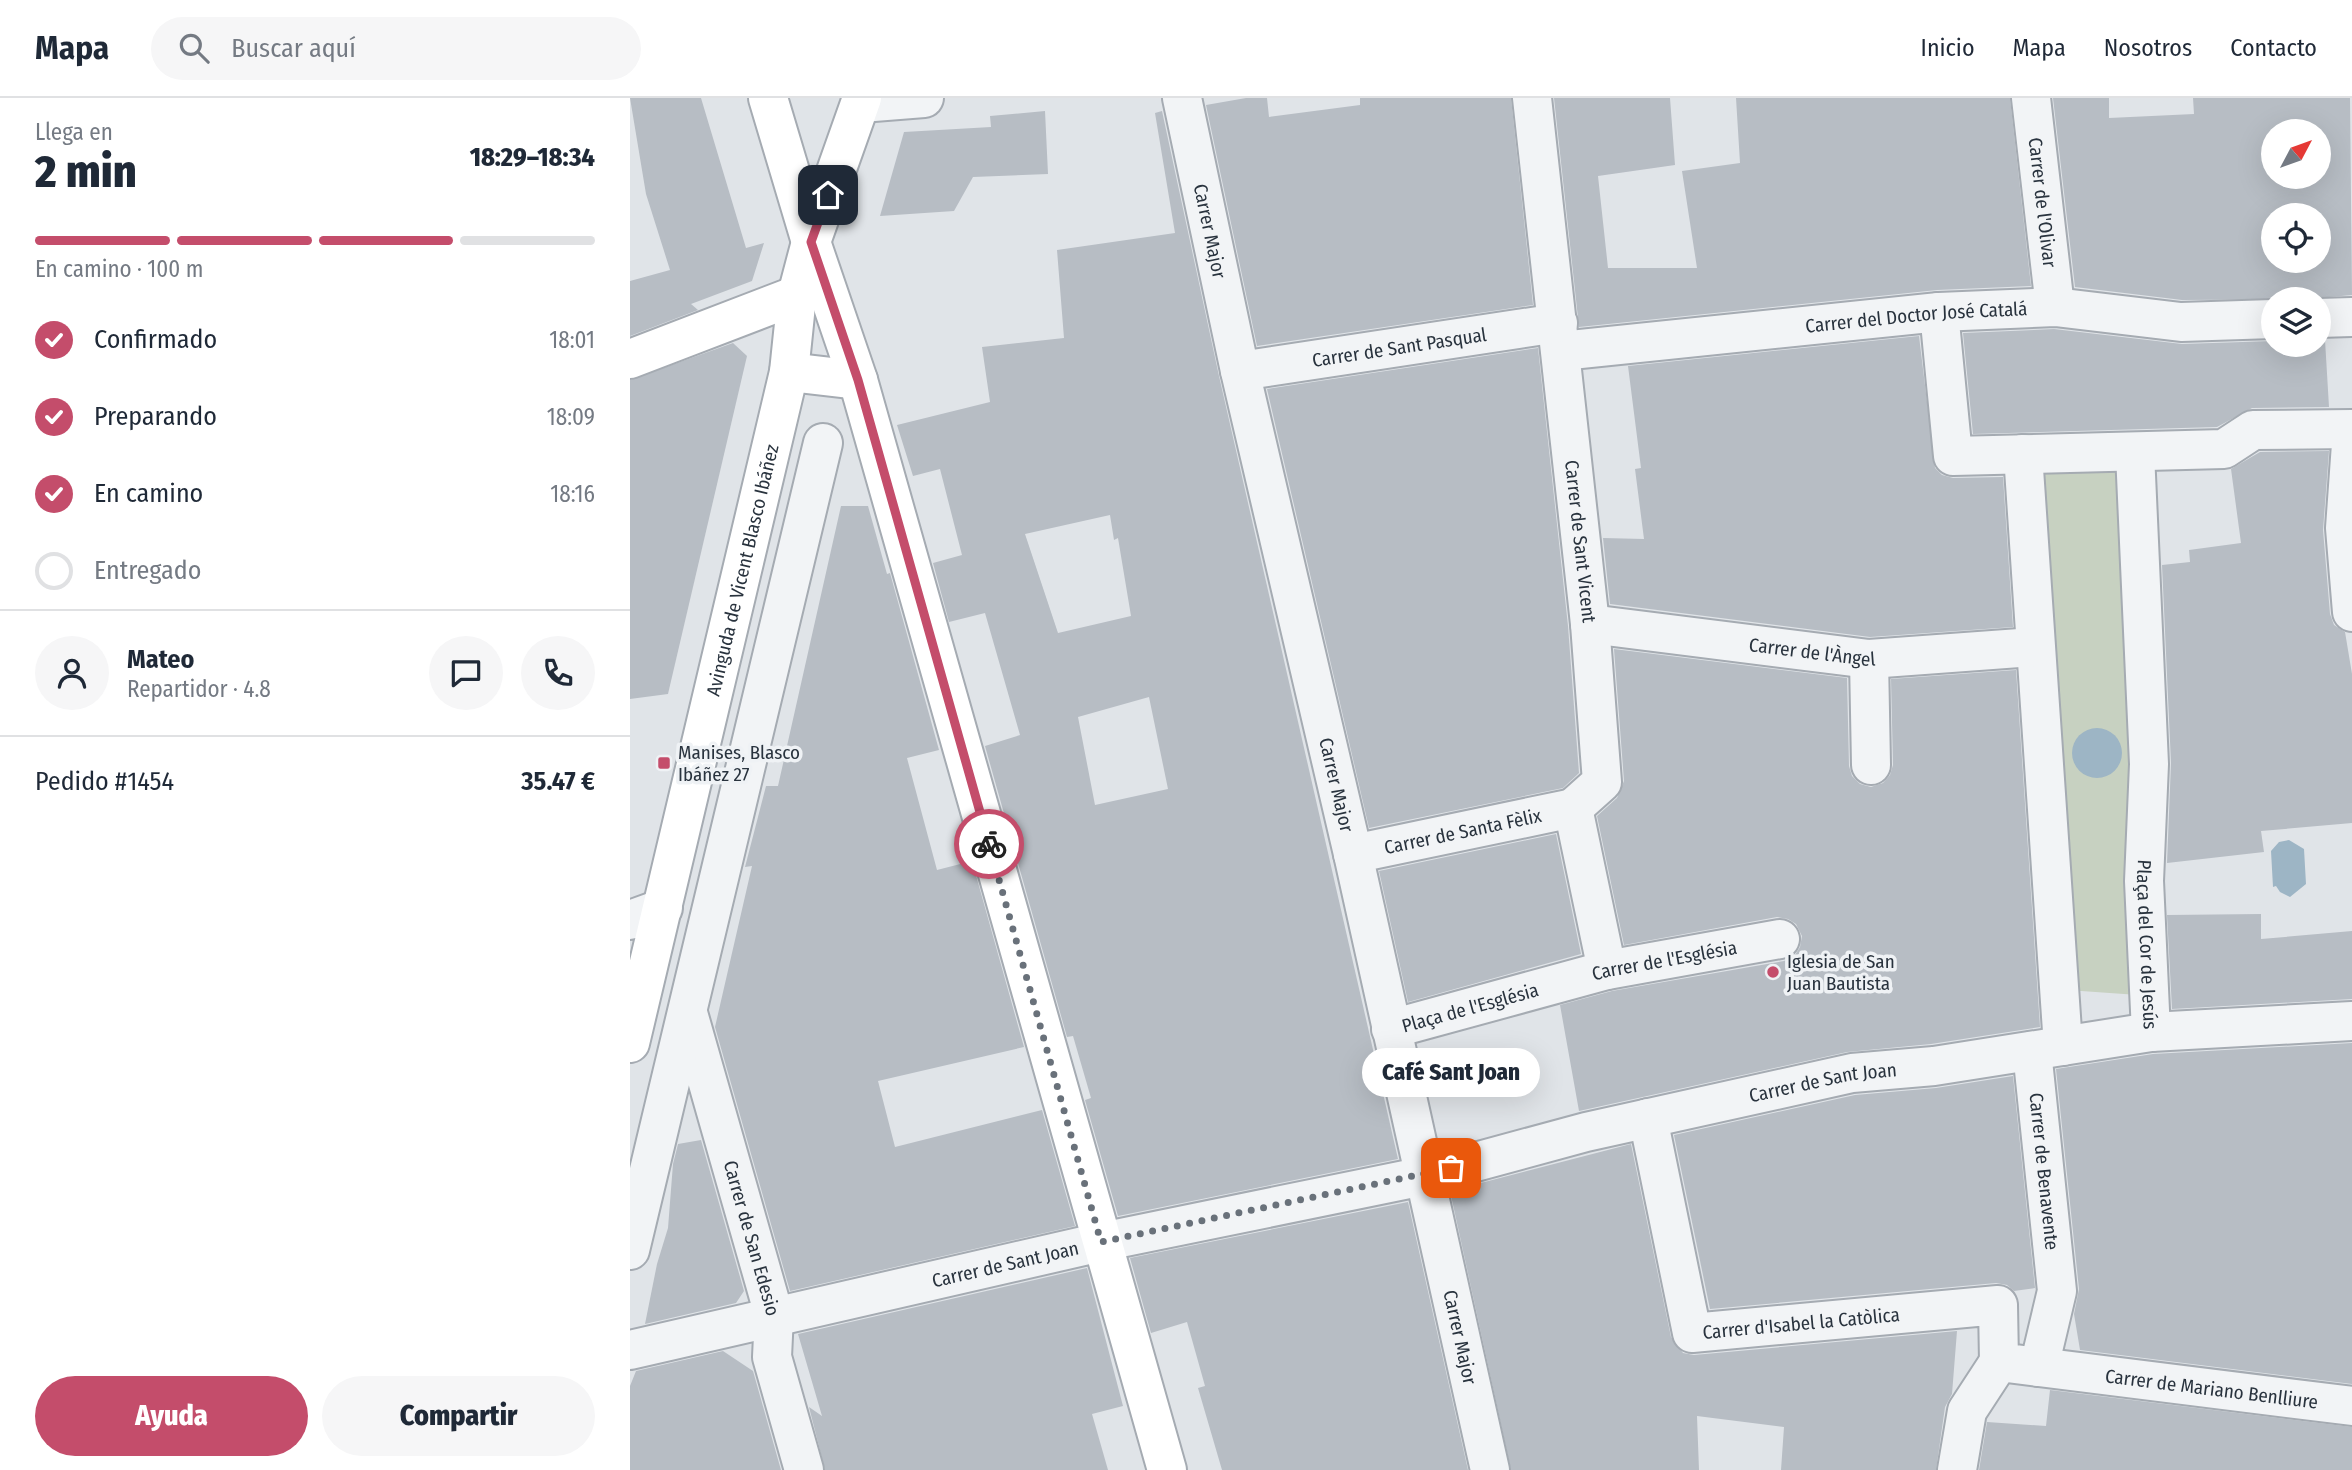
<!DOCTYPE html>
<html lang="es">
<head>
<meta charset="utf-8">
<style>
  :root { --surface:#fff; --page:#f6f6f7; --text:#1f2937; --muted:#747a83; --line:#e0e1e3; --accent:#c44d6b }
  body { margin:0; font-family:"Fira Sans Condensed",sans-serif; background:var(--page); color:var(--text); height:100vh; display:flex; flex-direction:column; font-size:26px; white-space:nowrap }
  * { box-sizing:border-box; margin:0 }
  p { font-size:23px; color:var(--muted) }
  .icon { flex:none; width:38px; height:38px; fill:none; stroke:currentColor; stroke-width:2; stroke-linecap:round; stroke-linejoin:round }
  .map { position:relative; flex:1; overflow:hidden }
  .drawer { display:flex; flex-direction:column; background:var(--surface); width:630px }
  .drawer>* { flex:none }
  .needle { width:46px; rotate:49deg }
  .buttons { position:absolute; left:1631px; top:21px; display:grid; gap:14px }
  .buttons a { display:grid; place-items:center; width:70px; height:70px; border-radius:50%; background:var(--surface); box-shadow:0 7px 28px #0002; font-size:35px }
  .pin { position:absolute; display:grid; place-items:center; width:60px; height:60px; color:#fff; margin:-30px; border-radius:14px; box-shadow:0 4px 10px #0006 }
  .courier { position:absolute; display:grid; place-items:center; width:70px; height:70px; margin:-35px; border:5px solid #c44d6b; border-radius:50%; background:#fff; color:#222; box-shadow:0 2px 9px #0007 }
  .bubble { position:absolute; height:49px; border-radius:24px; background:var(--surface); box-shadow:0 7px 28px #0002; font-size:23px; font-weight:800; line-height:49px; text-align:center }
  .head em { font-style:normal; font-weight:800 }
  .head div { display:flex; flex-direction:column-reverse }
  .head { display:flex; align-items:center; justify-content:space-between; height:119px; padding:0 35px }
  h1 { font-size:46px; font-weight:800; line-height:52px }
  .bar { display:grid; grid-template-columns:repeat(4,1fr); gap:10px 7px; align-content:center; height:84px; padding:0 35px }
  .bar i { height:9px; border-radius:5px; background:var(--line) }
  .bar .active { background:var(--accent) }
  .bar p { grid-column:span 4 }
  .line { display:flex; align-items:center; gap:18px; padding:0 35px; border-top:2px solid var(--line) }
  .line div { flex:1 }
  .round { display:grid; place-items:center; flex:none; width:74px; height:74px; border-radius:37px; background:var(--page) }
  ol { padding:0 35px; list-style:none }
  li { display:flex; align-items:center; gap:21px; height:77px }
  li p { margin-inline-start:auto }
  li .icon { padding:7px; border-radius:50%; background:var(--accent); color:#fff; stroke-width:4 }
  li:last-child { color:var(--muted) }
  li i { width:38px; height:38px; border:4px solid var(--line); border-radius:50% }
  .primary-button { display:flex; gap:14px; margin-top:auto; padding:14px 35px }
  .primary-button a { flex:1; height:80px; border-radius:42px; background:var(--accent); color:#fff; font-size:28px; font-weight:800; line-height:80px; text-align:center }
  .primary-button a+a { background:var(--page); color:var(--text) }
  header { display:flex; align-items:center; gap:42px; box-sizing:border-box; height:98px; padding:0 35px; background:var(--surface); border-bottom:2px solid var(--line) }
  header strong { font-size:33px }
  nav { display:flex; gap:38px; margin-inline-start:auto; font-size:24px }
  .search { width:490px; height:63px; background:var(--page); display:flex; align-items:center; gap:18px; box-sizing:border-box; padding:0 24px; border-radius:38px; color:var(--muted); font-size:26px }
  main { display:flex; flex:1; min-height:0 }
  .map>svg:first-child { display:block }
</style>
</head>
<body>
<header>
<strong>Mapa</strong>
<div class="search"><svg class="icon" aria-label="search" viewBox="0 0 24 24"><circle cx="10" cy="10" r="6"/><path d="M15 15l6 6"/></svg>Buscar aquí</div>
<nav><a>Inicio</a><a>Mapa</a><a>Nosotros</a><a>Contacto</a></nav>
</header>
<main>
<section class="drawer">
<div class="head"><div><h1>2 min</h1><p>Llega en</p></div><em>18:29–18:34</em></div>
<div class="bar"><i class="active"></i><i class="active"></i><i class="active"></i><i></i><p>En camino · 100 m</p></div>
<ol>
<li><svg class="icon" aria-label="check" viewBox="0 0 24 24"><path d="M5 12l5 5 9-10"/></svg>Confirmado<p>18:01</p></li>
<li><svg class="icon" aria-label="check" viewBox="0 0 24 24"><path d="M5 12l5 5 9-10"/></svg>Preparando<p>18:09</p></li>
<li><svg class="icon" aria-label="check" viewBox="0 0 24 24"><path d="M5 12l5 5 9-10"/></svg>En camino<p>18:16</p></li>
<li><i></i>Entregado</li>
</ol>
<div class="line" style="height:126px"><a class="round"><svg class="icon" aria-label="person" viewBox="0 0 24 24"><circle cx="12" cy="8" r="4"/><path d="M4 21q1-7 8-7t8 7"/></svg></a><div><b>Mateo</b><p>Repartidor · 4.8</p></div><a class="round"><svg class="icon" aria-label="chat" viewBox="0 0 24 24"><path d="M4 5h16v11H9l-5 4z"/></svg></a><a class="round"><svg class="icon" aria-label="phone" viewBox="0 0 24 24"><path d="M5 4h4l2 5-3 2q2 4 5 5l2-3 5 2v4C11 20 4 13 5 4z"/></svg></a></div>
<div class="line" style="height:91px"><div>Pedido #1454</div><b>35.47 €</b></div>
<div class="primary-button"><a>Ayuda</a><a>Compartir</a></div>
</section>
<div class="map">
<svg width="1722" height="1372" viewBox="0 0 1722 1372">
  <rect width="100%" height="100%" fill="#e0e4e8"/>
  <path fill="#c7d1c1" d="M1498 368 1508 897 1437 892 1399 371Z"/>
  <g fill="#9db5c5">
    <circle cx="1467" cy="655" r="25"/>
    <path d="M1659 742 1674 751 1676 786 1660 799 1650 794 1646 788 1643 789 1641 753 1649 744Z"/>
  </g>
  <g fill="#b7bdc4" fill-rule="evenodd">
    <path d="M0 0H71L116 150 134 145 122 183 61 206 68 212 0 238V183L40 172 16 96Z"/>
    <path d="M616 0H637L639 19 730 7V0H881L903 207 627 248 576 7Z"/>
    <path d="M924 0H1040L1045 67 968 78 978 170H1067L1052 73 1110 65 1106 0H1380L1401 188 1307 192 949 229Z"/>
    <path d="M1423 0H1479V20L1564 16 1563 0H1720L1722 197 1678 201 1552 202 1445 189ZM1643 33H1689V79H1643ZM1643 117H1689V163H1643Z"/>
    <path d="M415 13 418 76 343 79 324 113 250 118 274 34 361 29 360 18Z"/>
    <path d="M532 13 589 278 768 1061 488 1118 455 1002 461 1000 443 938 437 939 355 648 390 637 355 515 319 524 303 465 332 457 310 371 283 378 267 327 360 304 352 249 434 240 427 152 545 135 525 15ZM480 417 484 442 488 440 501 518 428 535 395 436ZM519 599 538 691 465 707 448 619Z"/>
    <path d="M1424 231 1552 246 1643 243V247H1689V242H1695L1699 309 1622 310 1587 329 1343 336 1333 235Z"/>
    <path d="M1289 238 1305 370 1312 377 1323 380 1373 379 1383 529 1240 539 980 506 973 440 1014 441 1005 371 1011 370 998 268Z"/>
    <path d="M103 245 117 258 38 596 0 601V282Z"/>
    <path d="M908 250 938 528 949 675 933 690 739 730 637 291Z"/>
    <path d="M1699 353 1693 432 1700 516 1704 527 1715 534 1722 576V725L1631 733 1634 754 1537 765 1541 665 1532 467 1560 464 1559 452 1611 445 1601 371 1630 354Z"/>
    <path d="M211 408H238L257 476 260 475 309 652 277 660 307 772 342 763 394 949 248 983 265 1049 412 1012 445 1128 160 1193 85 929 122 768 115 769 136 688H148Z"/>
    <path d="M984 551 1217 580 1219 668 1222 678 1230 686 1241 689 1253 685 1260 677 1263 667 1261 581 1386 572 1410 929 1301 946 1217 954 949 1013 930 907 982 893 1154 863 1165 857 1170 849 1172 838 1166 826 1158 821 1147 819 994 847 967 718 987 700 994 683Z"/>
    <path d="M926 736 951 856 778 904 749 773Z"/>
    <path d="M1631 816V841L1722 833V901L1542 911 1537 817Z"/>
    <path d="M1722 945V1286L1450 1252 1444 1216 1449 1191 1426 971 1523 956Z"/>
    <path d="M1383 978 1405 1190 1384 1193 1377 1187 1366 1185 1080 1211 1044 1037 1225 997 1306 990Z"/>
    <path d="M71 1042 114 1193 106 1205 15 1226 27 1166 38 1130 43 1066 48 1046Z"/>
    <path d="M1001 1046 1041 1239 1053 1255 1064 1257 1327 1233 1322 1296 1315 1309 1306 1372H1151L1154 1329 1067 1318 1069 1372H881L820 1093Z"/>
    <path d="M778 1104 838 1372H592L568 1290 575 1288 557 1224 521 1235 500 1160Z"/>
    <path d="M457 1170 493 1308 462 1316 478 1372H195L179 1309 192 1318 168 1236Z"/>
    <path d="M93 1253 123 1273 151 1372H0V1288L6 1273Z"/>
    <path d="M1420 1292 1722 1329V1372H1349L1357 1324 1416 1328Z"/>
  </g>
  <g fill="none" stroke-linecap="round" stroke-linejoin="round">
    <g stroke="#a5abb2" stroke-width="42">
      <g id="street">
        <path id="s1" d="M552 0 610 273 723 756 860 1372"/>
        <path id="s2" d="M902 0 960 526 972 684 943 710 977 872"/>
        <path id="s3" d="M1401 0 1425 209"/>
        <path d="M231 5 294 0"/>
        <path d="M1309 214 1323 358 1594 351 1623 332 1722 331"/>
        <path d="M1689 220 1722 219"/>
        <path id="s4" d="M931 253 1309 214 1425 209 1551 224 1643 221"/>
        <path id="s5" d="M610 273 928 225"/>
        <path d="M1722 332 1715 430 1722 514"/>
        <path id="s6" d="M1505 355 1519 666 1514 783 1521 934"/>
        <path d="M1393 356 1433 948"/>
        <path id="s7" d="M960 526 1239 561 1404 549"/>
        <path d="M1239 561 1241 667"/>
        <path id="s8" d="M723 756 943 710"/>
        <path d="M0 822 33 810"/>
        <path id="s9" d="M58 915 144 1217 142 1259 174 1372"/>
        <path id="s10" d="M761 931 977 872 1150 841"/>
        <path id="s11" d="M1402 953 1427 1193 1409 1269"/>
        <path id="s12" d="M1018 1020 1062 1235 1368 1207 1369 1264 1722 1308"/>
        <path d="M0 1152 193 345"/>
        <path id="s13" d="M0 1252 471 1144 794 1078 956 1034 1222 975 1304 968 1521 934 1722 923"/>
        <path d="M1327 1372 1337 1313 1369 1264"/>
      </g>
    </g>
    <g stroke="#a5abb2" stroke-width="42">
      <g id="secondary">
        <path d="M138 0 181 144 228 282 537 1372"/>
        <path d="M0 261 167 197"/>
        <path d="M159 274 228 282"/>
        <path id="s14" d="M0 945 159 274 167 197 181 144 232 0"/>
      </g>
    </g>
    <use href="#street" stroke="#f2f4f6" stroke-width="38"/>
    <use href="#secondary" stroke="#fff" stroke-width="38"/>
  </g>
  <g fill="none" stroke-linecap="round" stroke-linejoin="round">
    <path stroke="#69717a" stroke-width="7" stroke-dasharray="0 12.6" d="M359 746 471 1144 821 1070"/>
    <path stroke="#c44d6b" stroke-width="9" d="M198 97 181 144 228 282 359 746"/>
  </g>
  <g fill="#c44d6b" stroke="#eff2f5" stroke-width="2.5">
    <rect x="27" y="658" width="14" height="14" rx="3.5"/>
    <circle cx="1143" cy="874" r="7"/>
  </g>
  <g text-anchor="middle" stroke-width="7" stroke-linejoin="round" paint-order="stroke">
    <g font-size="19" fill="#29333e" stroke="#eff2f5">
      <text dy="7" stroke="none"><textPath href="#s3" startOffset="105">Carrer de l'Olivar</textPath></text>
      <text dy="7" stroke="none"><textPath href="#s1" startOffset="136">Carrer Major</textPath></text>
      <text dy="7" stroke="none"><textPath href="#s4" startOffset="357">Carrer del Doctor José Catalá</textPath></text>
      <text dy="7" stroke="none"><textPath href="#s5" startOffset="161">Carrer de Sant Pasqual</textPath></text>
      <text dy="7" stroke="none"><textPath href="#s2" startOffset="446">Carrer de Sant Vicent</textPath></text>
      <text dy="7" stroke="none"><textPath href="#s14" startOffset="486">Avinguda de Vicent Blasco Ibáñez</textPath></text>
      <text dy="7" stroke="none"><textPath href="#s7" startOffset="224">Carrer de l'Àngel</textPath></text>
      <text dy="7" stroke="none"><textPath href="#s1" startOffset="704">Carrer Major</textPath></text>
      <text dy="7" stroke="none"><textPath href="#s8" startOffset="112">Carrer de Santa Fèlix</textPath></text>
      <text dy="7" stroke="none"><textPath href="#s6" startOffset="492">Plaça del Cor de Jesús</textPath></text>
      <text dy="7" stroke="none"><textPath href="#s10" startOffset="282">Carrer de l'Església</textPath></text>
      <text dy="7" stroke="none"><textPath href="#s10" startOffset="82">Plaça de l'Església</textPath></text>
      <text dy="7" stroke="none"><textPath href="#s13" startOffset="1223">Carrer de Sant Joan</textPath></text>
      <text dy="7" stroke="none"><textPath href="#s11" startOffset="121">Carrer de Benavente</textPath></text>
      <text dy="7" stroke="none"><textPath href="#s9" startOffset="234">Carrer de San Edesio</textPath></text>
      <text dy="7" stroke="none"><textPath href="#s13" startOffset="385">Carrer de Sant Joan</textPath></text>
      <text dy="7" stroke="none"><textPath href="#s12" startOffset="329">Carrer d'Isabel la Catòlica</textPath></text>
      <text dy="7" stroke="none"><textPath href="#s1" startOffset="1270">Carrer Major</textPath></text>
      <text dy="7" stroke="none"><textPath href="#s12" startOffset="798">Carrer de Mariano Benlliure</textPath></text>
    </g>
    <g font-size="19" fill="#29333e" stroke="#eff2f5" text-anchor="start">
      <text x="48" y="661">Manises, Blasco<tspan x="48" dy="22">Ibáñez 27</tspan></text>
      <text x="1157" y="870">Iglesia de San<tspan x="1157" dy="22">Juan Bautista</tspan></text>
    </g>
  </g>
</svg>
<div class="buttons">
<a><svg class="needle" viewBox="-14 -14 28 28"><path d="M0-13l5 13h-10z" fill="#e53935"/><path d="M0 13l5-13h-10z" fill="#747a83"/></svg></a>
<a><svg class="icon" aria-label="locate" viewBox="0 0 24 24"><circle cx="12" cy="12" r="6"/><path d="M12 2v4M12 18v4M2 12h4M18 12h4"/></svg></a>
<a><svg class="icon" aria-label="layers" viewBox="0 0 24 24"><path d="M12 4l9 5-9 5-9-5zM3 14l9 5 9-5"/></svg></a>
</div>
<div class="pin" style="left:821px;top:1070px;background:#ea580c"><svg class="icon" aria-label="bag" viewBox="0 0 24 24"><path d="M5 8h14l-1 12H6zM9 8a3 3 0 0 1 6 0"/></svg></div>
<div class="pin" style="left:198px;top:97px;background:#1f2937"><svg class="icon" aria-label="home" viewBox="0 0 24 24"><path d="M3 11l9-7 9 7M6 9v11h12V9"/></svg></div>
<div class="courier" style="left:359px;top:746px"><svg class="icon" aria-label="bike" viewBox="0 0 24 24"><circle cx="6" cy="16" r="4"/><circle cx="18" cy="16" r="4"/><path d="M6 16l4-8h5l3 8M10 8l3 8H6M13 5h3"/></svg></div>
<div class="bubble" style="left:732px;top:950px;width:178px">Café Sant Joan</div>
</div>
</main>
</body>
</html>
